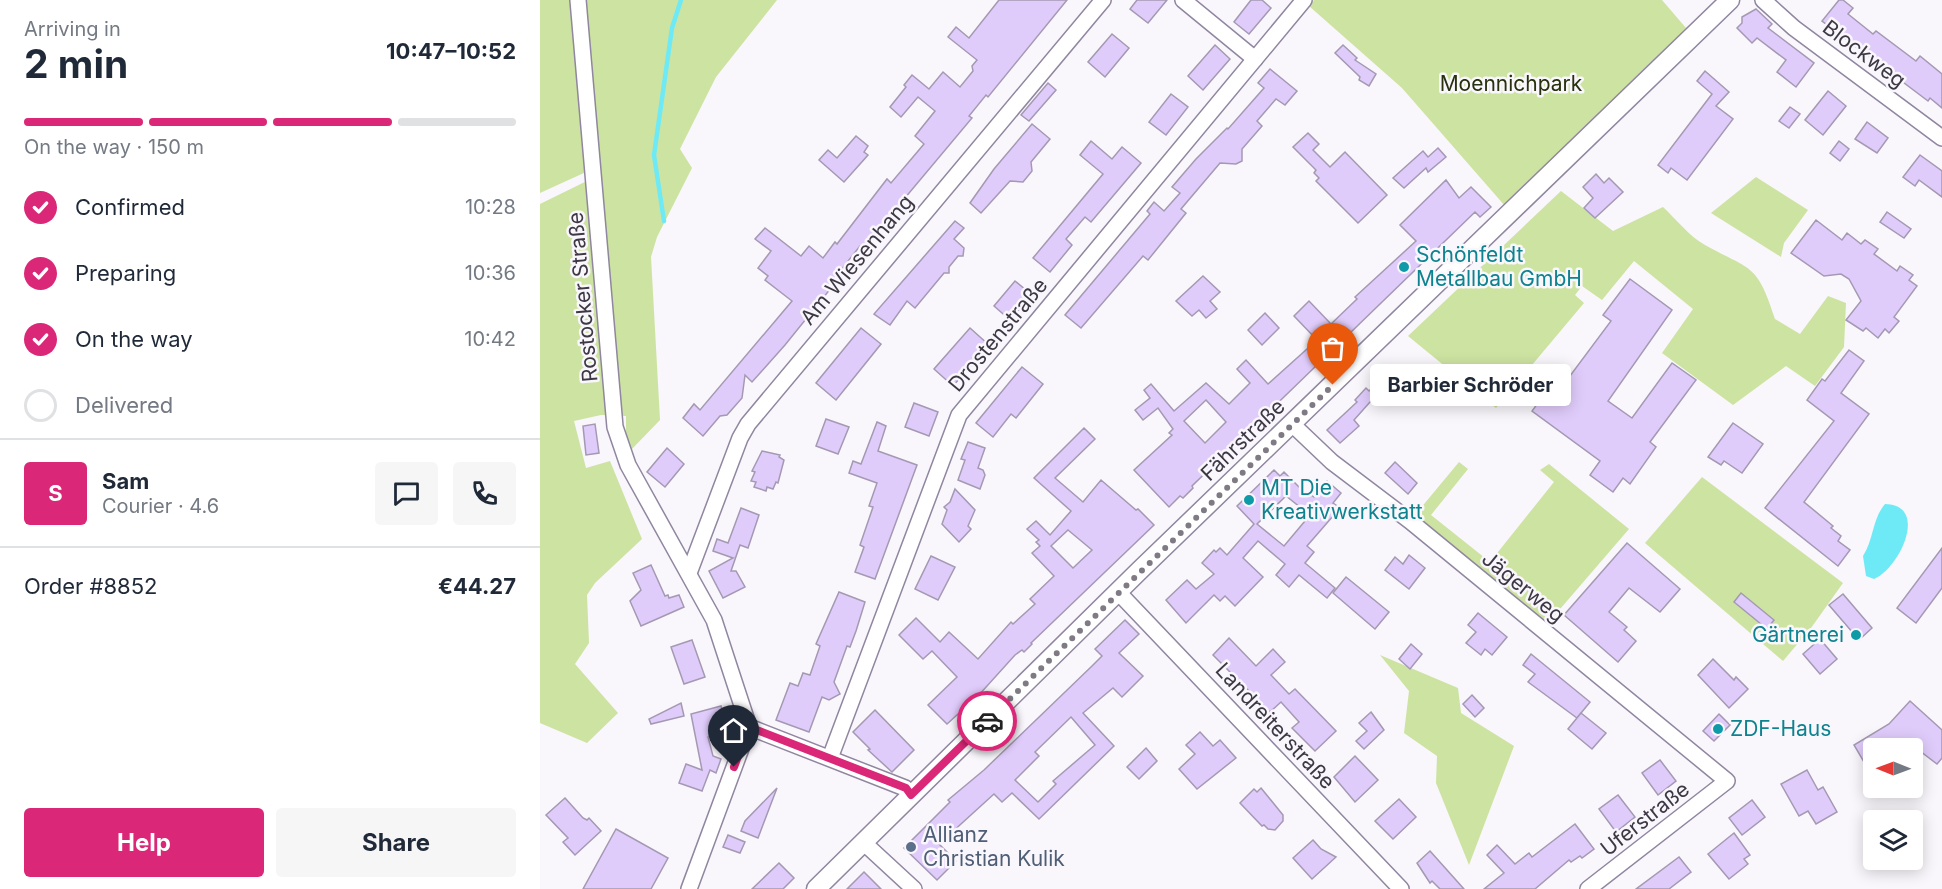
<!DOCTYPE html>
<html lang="en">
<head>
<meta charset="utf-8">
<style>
  :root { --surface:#fff; --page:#f6f6f7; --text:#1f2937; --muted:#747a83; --line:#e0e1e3; --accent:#db2777 }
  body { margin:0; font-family:Inter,sans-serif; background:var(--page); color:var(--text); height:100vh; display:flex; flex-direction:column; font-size:22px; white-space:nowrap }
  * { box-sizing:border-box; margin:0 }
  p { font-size:20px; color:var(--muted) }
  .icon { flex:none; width:33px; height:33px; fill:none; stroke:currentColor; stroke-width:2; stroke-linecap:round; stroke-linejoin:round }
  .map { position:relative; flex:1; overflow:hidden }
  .drawer { display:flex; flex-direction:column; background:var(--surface); width:540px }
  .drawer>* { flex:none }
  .needle { width:39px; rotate:271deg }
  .fabs { position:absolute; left:1323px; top:738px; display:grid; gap:12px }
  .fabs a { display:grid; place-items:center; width:60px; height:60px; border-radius:6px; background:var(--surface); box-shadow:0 3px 15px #0003; font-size:30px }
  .pin { position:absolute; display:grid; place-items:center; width:51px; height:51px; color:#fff; margin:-62px -26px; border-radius:50% 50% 50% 0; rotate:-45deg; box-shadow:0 0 6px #0007 }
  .pin .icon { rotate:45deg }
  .courier { position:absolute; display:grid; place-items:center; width:60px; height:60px; margin:-30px; border:4px solid #db2777; border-radius:50%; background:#fff; color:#222; box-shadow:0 2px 8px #0007 }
  .bubble { position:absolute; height:42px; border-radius:6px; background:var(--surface); box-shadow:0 3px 15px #0003; font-size:20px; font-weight:700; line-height:42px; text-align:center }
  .headline em { font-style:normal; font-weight:700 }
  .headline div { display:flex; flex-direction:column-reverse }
  .headline { display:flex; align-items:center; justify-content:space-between; height:102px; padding:0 24px }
  h1 { font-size:39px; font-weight:700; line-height:45px }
  .bar { display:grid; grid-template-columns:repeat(4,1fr); gap:9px 6px; align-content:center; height:72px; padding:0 24px }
  .bar i { height:8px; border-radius:4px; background:var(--line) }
  .bar .selected { background:var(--accent) }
  .bar p { grid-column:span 4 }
  .line { display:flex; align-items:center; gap:15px; padding:0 24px; border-top:2px solid var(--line) }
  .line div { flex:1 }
  .round { display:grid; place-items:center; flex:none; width:63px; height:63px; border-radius:6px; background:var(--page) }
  ol { padding:0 24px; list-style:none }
  li { display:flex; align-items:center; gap:18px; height:66px }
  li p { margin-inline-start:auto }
  li .icon { padding:6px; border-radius:50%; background:var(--accent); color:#fff; stroke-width:4 }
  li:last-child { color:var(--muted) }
  li i { width:33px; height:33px; border:3px solid var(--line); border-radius:50% }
  .action { display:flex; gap:12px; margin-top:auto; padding:12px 24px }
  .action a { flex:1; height:69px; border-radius:6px; background:var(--accent); color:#fff; font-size:24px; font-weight:700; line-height:69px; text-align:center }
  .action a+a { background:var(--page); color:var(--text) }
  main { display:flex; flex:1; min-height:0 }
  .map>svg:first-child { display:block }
</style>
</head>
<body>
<main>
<section class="drawer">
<div class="headline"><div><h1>2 min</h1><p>Arriving in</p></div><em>10:47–10:52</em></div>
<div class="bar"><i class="selected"></i><i class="selected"></i><i class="selected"></i><i></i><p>On the way · 150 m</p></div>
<ol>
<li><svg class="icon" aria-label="check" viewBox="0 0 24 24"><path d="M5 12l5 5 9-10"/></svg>Confirmed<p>10:28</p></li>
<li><svg class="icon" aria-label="check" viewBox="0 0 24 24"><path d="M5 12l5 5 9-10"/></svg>Preparing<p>10:36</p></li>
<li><svg class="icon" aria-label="check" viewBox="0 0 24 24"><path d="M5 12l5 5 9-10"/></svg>On the way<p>10:42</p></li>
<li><i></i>Delivered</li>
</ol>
<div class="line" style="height:108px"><b class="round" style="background:var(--accent);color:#fff">S</b><div><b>Sam</b><p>Courier · 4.6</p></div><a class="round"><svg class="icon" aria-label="chat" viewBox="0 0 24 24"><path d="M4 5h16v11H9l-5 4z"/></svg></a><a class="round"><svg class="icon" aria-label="phone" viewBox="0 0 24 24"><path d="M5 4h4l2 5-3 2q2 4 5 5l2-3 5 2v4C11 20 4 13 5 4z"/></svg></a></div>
<div class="line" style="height:78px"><div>Order #8852</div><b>€44.27</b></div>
<div class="action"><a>Help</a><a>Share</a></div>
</section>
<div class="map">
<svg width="1402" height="889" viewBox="0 0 1402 889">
  <rect width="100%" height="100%" fill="#f9f6fc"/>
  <g fill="#cde3a1">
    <path d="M0 0H30L46 172 0 193Z"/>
    <path d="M43 0H237L176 77 140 149 152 168 117 237 111 257 120 420 91 450 86 433V416L61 415 34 421 46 468 70 461 102 539 55 583 47 595 49 643 35 664 78 713 47 743 0 723V204L59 175Z"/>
    <path d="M774 0H1122L1146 28 965 206 862 88 769 6Z"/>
    <path d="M1216 177 1268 210 1244 243 1241 257 1171 213Z"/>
    <path d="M1021 191 1073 231 1123 207C1136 219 1150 237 1165 245 1212 271 1217 263 1235 319L1260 334 1288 296 1306 303 1304 347 1275 386 1246 366 1193 405 1122 353 1153 309 1094 261 1062 300 1042 286 1035 295 1044 303 956 408 868 336Z"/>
    <path d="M919 462 928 469 891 515 950 562 1014 482 1000 470 1009 464 1089 529 1002 630 870 521Z"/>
    <path d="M1162 477 1303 583 1271 628 1243 661 1105 543Z"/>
    <path d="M840 655 918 688 921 713 974 746 929 865 896 783 897 756 864 733 869 691Z"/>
  </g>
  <path fill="#6eeaf6" d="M1345 504C1390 505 1359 569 1334 579L1326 576 1323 556C1334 539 1332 519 1345 504Z"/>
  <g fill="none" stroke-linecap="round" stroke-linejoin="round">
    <path stroke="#6eeaf6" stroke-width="4.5" d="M124 221 114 155 132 28 141 0"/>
  </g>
  <g fill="#e0ccfb" stroke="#a499b3" stroke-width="1.5" fill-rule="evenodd">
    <path d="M459 0H527L448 97 446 95 429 116 432 118 323 248 320 246 301 270 304 272 245 345 212 382 205 375 202 398 187 415 180 416 163 436 143 418 154 404 160 410 252 301 225 280 228 276 218 268 231 251 215 239 225 228 261 256 269 246 283 258 295 242 297 244 347 179 351 183 384 144 375 136 395 111 378 97 361 117 350 107 366 87 364 85 372 75 389 89 403 72 420 87 433 71 432 66 437 60 408 37 416 27 429 38Z"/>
    <path d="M597 0H627L608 23 590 9Z"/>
    <path d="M711 0H722L731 8 709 34 694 22Z"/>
    <path d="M1299 0H1303L1313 8 1308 14 1333 34 1336 31 1376 61 1380 56 1402 74V108L1390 98 1388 101 1282 21Z"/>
    <path d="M1216 9 1232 24 1228 28 1274 63 1256 87 1237 72 1246 60 1217 38 1212 43 1197 28 1202 23V17Z"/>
    <path d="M572 34 589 48 565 77 548 62Z"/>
    <path d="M675 45 690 59 663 90 648 76Z"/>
    <path d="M803 45 817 58 815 60 836 74 829 86 819 80 820 77 795 53Z"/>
    <path d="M730 69 757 91 745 105 736 99 717 121 722 126 702 149V161L696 164 680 163 641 209 646 213 608 260 603 256 541 328 525 315 610 214 607 211 614 202 624 211 640 193 632 187 656 159 687 128 688 129 724 88 718 83Z"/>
    <path d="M1165 71 1189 92 1176 106 1193 119 1147 180 1131 168 1128 173 1118 165 1172 94 1157 81Z"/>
    <path d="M508 83 516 90 489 121 481 115Z"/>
    <path d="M1288 91 1306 106 1283 135 1265 120Z"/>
    <path d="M631 94 648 107 626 135 609 122Z"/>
    <path d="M1250 107 1260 114 1249 128 1239 121Z"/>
    <path d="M1327 122 1348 138 1337 153 1315 139Z"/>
    <path d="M492 124 510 139 491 162 492 171 483 182 470 181 441 213 430 203 454 169Z"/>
    <path d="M768 133 779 144 773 150 790 167 805 152 847 195 818 223 776 181 779 178 774 173 776 170 753 147Z"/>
    <path d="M316 136 328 146 324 152 328 155 304 182 279 160 288 150 297 158Z"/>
    <path d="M551 141 572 159 582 147 601 163 551 222 545 217 526 239 532 245 510 272 493 258 563 174 540 155Z"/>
    <path d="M1299 141 1309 149 1300 161 1290 153Z"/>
    <path d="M898 148 906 157 888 172 886 168 864 188 853 178 883 151 888 157Z"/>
    <path d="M1380 155 1402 171V197L1379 180 1375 186 1363 177Z"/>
    <path d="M1056 174 1064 183 1069 178 1083 192 1055 218 1044 208 1053 198 1043 187Z"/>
    <path d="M906 180 919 198 931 187 951 207 940 217 935 212 652 486 653 488 643 498 640 496 629 507 594 470 632 435 629 433 633 429 618 408 603 420 595 410 610 398 604 390 611 384 634 411 666 383 689 404 710 383 697 369 706 360 728 384 777 340 754 316 769 301 791 324 817 299 815 297 876 241 860 225ZM666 400 686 422 665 443 644 421Z"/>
    <path d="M1347 212 1371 229 1364 238 1340 222Z"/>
    <path d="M1276 220 1302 240 1307 233 1321 244 1325 240 1338 249 1334 254 1357 271 1360 266 1373 275 1369 280 1377 286 1354 317 1359 321 1349 333 1345 329 1338 338 1326 328 1323 331 1306 320 1321 301 1309 279 1301 274 1284 276 1251 253Z"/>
    <path d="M415 221 424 228 414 239 424 248 423 256H418L409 267V273H404L375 308 367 301 350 325 334 314Z"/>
    <path d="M663 276 680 292 670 301 677 309 666 318 659 310 652 316 636 301Z"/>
    <path d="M1090 279 1132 310 1068 401 1092 418 1132 363 1156 380 1110 442 1116 447 1090 484 1083 478 1073 492 1050 475 1060 461 992 411 1019 374 1027 380 1071 321 1063 315Z"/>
    <path d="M475 281 492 295 470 320 454 306Z"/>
    <path d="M725 313 739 328 722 345 708 330Z"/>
    <path d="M321 328 341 344 296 400 276 383Z"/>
    <path d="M430 328 449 345 413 386 394 369Z"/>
    <path d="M1309 350 1324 361 1301 393 1329 414 1264 502 1293 526 1291 528 1301 536 1298 541 1310 550 1298 566 1225 508 1294 421 1267 400 1282 379 1285 381Z"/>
    <path d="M482 367 503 384 476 418 471 414 453 437 436 423Z"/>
    <path d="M826 388 829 391 832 388 838 393 814 420 819 426 800 443 787 430 817 402 815 400Z"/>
    <path d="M374 403 398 412 389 436 365 427Z"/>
    <path d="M286 419 309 427 298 454 276 446Z"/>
    <path d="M337 422 346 426 338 451 377 465 335 579 315 572 324 547 320 545 333 507 329 506 337 483 309 473 313 461 321 464Z"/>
    <path d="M1193 423 1223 444 1202 473 1184 461 1181 465 1168 457Z"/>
    <path d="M55 424 59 453 46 455 43 426Z"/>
    <path d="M544 428 555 439 515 478 543 502 561 480 596 510 598 509 614 525 491 643 492 644 484 652 482 650 475 655 438 696 407 724 388 705 417 677 392 651 383 659 359 635 376 618 400 642 409 632 438 659 471 622 473 624 495 604 490 599 514 576 492 553 500 546 496 542 499 540 487 529 496 521 510 535 531 511 494 478ZM528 530 552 550 533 568 511 546Z"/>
    <path d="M428 442 445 448 438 468 443 470 445 475 440 489 418 480 425 460 421 459Z"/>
    <path d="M127 448 144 464 125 487 107 472Z"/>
    <path d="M222 451 240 455 239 457 244 460 238 483 236 482 233 489 227 487 226 491 214 487 216 482 211 481 215 472 212 471Z"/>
    <path d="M855 462 877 483 868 494 845 473Z"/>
    <path d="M734 470 740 476 744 472 766 494 767 492 774 497 787 481 801 493 793 503 800 508 767 546 774 552 765 563 795 588 787 598 759 575 749 587 736 575 745 564 718 541 703 558 723 577 695 606 685 596 680 601 674 595 646 623 626 600 647 580 656 589 674 574 662 563 674 550 676 552 680 548 687 555 714 524 697 506ZM746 496 770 515 744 546 717 524Z"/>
    <path d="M415 489 435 510 428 526 431 529 419 542 402 524 407 510 404 507 410 502Z"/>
    <path d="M201 508 219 515 208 548 200 545 191 571H196L205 587 183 598 169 571 193 558 173 551 177 539 188 543Z"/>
    <path d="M1087 543 1140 589 1120 612 1089 588 1069 612 1087 627 1084 630 1096 641 1078 662 1024 615Z"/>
    <path d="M1402 548V588L1376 623 1357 608Z"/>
    <path d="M869 555 885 568 869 589 845 570 855 557 863 564Z"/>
    <path d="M391 556 415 567 398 600 375 589Z"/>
    <path d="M111 565 125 596 128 595 129 598 139 595 144 607 101 626 90 601 101 590 93 573Z"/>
    <path d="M806 577 849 612 835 629 793 593Z"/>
    <path d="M299 592 325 602 316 631 310 647 307 646 294 682 300 694 289 700 282 697 269 732 236 720 250 683 258 686 263 673 270 675 280 646 276 644Z"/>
    <path d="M1201 593 1234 620 1227 629 1194 602Z"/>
    <path d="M1303 594 1332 628 1319 640 1289 605Z"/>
    <path d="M938 613 967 637 952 655 945 649 941 655 926 643 936 632 928 625Z"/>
    <path d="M585 620 599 634 579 653 603 676 582 697 573 688 543 713 574 746 499 819 472 793 462 802 454 794 399 844 416 861 397 880 364 848 410 802 408 800 444 770 552 666 562 656 555 649ZM531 717 555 745 513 781 516 784 498 802 475 780 499 756 495 752Z"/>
    <path d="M689 638 716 666 733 649 745 662 731 675 749 694 755 689 796 731 775 751 752 728 759 722 741 702 730 712 673 655Z"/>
    <path d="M1280 639 1297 659 1280 674 1263 654Z"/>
    <path d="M152 640 165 677 144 684 131 647Z"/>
    <path d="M871 644 882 654 870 669 859 659Z"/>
    <path d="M991 654 1050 702 1037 718 988 682 995 674 983 665Z"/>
    <path d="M1173 659 1194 680 1196 677 1208 689 1189 708 1158 675Z"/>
    <path d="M932 695 944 708 935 717 923 704Z"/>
    <path d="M1370 701 1402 730V758L1397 764 1368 742 1356 748H1334V779L1314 745 1349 724Z"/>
    <path d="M141 703 144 716 111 724 109 719Z"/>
    <path d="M181 706 188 732 168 737 173 756 181 759 176 773 170 770 162 791 139 783 146 764 162 770 151 714Z"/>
    <path d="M335 710 374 750 352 772 328 750 330 749 313 732Z"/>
    <path d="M831 712 844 730 824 749 816 741 827 731 819 723Z"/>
    <path d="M1041 713 1066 733 1052 749 1028 729Z"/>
    <path d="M1179 714 1190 725 1174 741 1163 731Z"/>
    <path d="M660 732 673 746 680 740 696 758 657 789 639 769 655 754 646 745Z"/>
    <path d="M606 748 617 761 599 779 587 767Z"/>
    <path d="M815 756 838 780 815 802 794 777Z"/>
    <path d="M1120 760 1136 781 1118 795 1102 773Z"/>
    <path d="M1267 770 1278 790 1283 787 1297 812 1276 824 1268 811 1259 816 1241 784Z"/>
    <path d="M237 788 218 838 201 831 205 821Z"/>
    <path d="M721 788 743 815V821L735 830 728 829 724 825 722 826 700 803 714 789 717 792Z"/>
    <path d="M1078 795 1095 817 1076 832 1059 809Z"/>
    <path d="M25 798 43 818 47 820 49 818 61 831 35 855 23 842 28 838 6 815Z"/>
    <path d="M859 799 876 817 853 839 835 821Z"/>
    <path d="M1212 800 1225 817 1202 835 1189 818Z"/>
    <path d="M1035 824 1054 849 1042 858 1040 856 1031 862 1029 860 995 889H944L964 873 947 855 957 845 975 864 989 853 992 857Z"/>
    <path d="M76 829 128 858 111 889H43Z"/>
    <path d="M1194 833 1210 855 1204 859 1208 864 1189 879 1168 854Z"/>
    <path d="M188 835 205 842 200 853 183 847Z"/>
    <path d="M773 840 781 849 796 857 772 879 753 858Z"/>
    <path d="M890 851 924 889H900L892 881 890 883 877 863Z"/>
    <path d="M1139 857 1151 872 1129 889H1096Z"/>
    <path d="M239 863 254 878 243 889H212Z"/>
    <path d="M324 872 341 889H307Z"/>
  </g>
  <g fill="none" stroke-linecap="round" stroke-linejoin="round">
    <g stroke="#90869f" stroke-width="18">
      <g id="minor">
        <path d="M38 0 75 427 88 465 174 620 209 727 149 889"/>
        <path d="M643 0 715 59"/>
        <path d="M1223 0 1254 28 1402 138"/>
        <path d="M752 424 792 462 870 521 1187 781 1048 889"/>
        <path d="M149 573 200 438 208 424 563 0"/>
        <path d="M578 592 861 889"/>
        <path d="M209 727 365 788 371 795"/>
        <path d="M290 758 419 415 764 0"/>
        <path d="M323 842 374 889"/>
      </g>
    </g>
    <g stroke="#90869f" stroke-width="21">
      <path id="tertiary" d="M276 889 599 571 1190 0"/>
    </g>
    <use href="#minor" stroke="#fff" stroke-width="15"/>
    <use href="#tertiary" stroke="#fff" stroke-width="18"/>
  </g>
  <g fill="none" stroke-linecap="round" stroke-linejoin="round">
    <path stroke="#7f7a84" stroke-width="6" stroke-dasharray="0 10.8" d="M447 721 793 385"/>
    <path stroke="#db2777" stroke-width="8" d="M194 767 209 727 366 788 371 795 447 721"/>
  </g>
  <g fill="#0f9aa8" stroke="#f9f6fc" stroke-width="2">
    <circle cx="864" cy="267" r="6"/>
    <circle cx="709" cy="500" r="6"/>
    <circle cx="1316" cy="635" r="6"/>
    <circle cx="1178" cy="729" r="6"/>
  </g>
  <circle fill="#5c6f8a" stroke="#f9f6fc" stroke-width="2" cx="371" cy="847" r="6"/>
  <g text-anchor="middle" stroke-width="5" stroke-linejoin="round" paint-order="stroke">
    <g font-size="21" fill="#3d3843" stroke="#f9f6fc">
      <text transform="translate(1324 54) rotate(37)" y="7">Blockweg</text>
      <text transform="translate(317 260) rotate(-50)" y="7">Am Wiesenhang</text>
      <text transform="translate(43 297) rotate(-95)" y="7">Rostocker Straße</text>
      <text transform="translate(458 335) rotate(-50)" y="7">Drostenstraße</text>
      <text transform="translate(703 440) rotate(-44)" y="7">Fährstraße</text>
      <text transform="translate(983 587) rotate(39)" y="7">Jägerweg</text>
      <text transform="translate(735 726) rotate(47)" y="7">Landreiterstraße</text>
      <text transform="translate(1105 819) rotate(-38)" y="7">Uferstraße</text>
    </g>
    <g font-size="21" fill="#27310d" stroke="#f9f6fc">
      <text x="971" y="91">Moennichpark</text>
    </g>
    <g font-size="21" fill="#0d838f" stroke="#f9f6fc" text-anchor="start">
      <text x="876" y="262">Schönfeldt<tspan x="876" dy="24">Metallbau GmbH</tspan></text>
      <text x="721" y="495">MT Die<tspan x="721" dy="24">Kreativwerkstatt</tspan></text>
      <text x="1304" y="642" text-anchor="end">Gärtnerei</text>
      <text x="1190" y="736">ZDF-Haus</text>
    </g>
    <g font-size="21" fill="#4e5e75" stroke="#f9f6fc" text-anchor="start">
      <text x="383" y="842">Allianz<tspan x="383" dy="24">Christian Kulik</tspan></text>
    </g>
  </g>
</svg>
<div class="fabs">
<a><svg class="needle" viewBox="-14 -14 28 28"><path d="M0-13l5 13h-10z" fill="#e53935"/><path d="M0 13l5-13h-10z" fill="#747a83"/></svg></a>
<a><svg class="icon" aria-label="layers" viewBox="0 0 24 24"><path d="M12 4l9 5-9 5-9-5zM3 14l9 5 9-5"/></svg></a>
</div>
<div class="pin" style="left:793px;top:385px;background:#ea580c"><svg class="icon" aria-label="bag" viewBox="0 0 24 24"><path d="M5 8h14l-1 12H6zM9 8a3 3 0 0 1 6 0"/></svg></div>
<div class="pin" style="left:194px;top:767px;background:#1f2937"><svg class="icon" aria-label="home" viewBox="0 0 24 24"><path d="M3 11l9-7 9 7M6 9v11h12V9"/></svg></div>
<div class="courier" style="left:447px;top:721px"><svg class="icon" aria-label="car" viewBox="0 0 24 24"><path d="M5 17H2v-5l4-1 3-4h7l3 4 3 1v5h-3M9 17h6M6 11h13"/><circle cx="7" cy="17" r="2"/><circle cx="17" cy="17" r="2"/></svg></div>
<div class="bubble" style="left:830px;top:364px;width:201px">Barbier Schröder</div>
</div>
</main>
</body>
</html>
